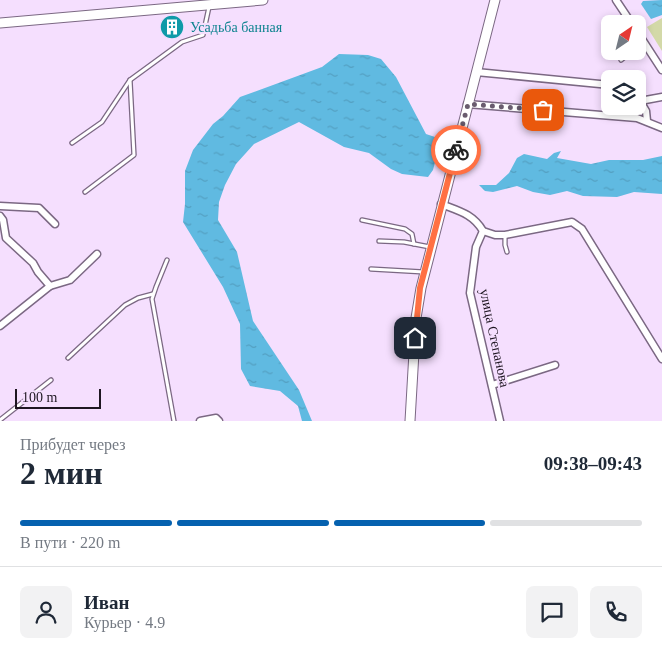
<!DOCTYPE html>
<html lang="ru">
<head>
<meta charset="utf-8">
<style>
  :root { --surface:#fff; --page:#f2f2f3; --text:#1f2937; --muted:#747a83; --line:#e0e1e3; --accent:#0561af }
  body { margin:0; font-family:"Times New Roman",serif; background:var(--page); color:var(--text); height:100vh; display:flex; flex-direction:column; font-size:19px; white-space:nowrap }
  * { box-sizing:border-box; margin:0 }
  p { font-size:16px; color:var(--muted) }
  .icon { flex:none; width:28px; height:28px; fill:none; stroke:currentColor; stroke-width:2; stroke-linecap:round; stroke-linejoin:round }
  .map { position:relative; height:421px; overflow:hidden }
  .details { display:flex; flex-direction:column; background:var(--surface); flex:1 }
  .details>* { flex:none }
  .needle { width:32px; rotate:35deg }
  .fabs { position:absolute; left:601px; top:15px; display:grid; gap:10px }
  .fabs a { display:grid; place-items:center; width:45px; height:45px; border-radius:8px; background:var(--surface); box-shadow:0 2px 8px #0003; font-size:25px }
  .scale { position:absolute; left:15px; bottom:12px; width:86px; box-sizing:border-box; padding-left:5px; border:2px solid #1e1621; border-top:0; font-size:14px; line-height:18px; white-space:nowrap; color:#1e1621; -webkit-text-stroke:4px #f5dffe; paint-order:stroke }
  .pin { position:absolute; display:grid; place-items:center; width:42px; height:42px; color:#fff; margin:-21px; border-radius:10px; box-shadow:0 2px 8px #0006 }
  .courier { position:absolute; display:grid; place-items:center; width:50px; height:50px; margin:-25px; border:4px solid #ff7043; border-radius:50%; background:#fff; color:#222; box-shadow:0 1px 6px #0007 }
  .head em { font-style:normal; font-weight:700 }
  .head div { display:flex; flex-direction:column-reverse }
  .head { display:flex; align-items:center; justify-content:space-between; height:85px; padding:0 20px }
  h1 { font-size:32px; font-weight:700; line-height:38px }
  .bar { display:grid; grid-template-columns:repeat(4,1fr); gap:8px 5px; align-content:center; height:60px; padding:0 20px }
  .bar i { height:6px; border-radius:4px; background:var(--line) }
  .bar .current { background:var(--accent) }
  .bar p { grid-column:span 4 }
  .line { display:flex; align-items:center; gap:12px; padding:0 20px; border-top:1px solid var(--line) }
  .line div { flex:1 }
  .round { display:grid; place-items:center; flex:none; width:52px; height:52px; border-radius:8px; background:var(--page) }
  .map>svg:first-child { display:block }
</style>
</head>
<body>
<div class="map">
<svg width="662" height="421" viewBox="0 0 662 421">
  <defs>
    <pattern id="water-ripples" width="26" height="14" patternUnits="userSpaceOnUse" patternTransform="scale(1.25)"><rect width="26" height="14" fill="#60bae1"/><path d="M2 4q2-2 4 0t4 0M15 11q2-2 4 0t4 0" fill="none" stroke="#539fc1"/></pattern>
  </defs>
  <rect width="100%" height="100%" fill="#f5dffe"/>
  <path fill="#d3d9a8" d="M662 18V51L647 27Z"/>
  <g fill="url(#water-ripples)">
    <path d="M662 0V15L651 19 641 4 643 1Z"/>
    <path d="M339 54 368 55 381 59 396 77 426 134 441 139 433 170 428 177 402 174 391 169 369 153 344 147 299 122 254 144 236 164 225 185 219 202 218 220 237 252 253 321 299 390 312 421H302L298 406 280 391 250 386 241 369 240 324 223 287 183 222 185 204V171L193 150 213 124 223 116 240 97 322 67Z"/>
    <path d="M561 151 557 158 591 164 609 160H643L662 156V194L634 192 617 197 583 196 567 191 550 195 533 192 517 186 493 192 485 191 479 185H496L509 173 517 158 524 154 547 159 554 153Z"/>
  </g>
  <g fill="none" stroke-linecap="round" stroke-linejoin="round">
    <g stroke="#7b6883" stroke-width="5.5">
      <g id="lane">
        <path d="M621 60 632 51"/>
        <path d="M72 143 102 122 130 80 182 42 203 35 209 7"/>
        <path d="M85 192 134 155 130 80"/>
        <path d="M362 220 405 229 412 234 414 244"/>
        <path d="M505 236V245L507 252"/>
        <path d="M379 241 404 242 430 247"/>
        <path d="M167 260 156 287 152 299 174 421"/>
        <path d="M371 269 424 272"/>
        <path d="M68 358 125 305 138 298 153 294"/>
        <path d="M0 420 51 380"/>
      </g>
    </g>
    <g stroke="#7b6883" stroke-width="9">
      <g id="street">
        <path d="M616 0 632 24"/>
        <path d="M638 33 662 70"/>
        <path d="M476 72 610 85"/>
        <path d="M638 94 640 101 662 97"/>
        <path d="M640 101 646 111 647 121"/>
        <path d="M467 104 637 118 662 128"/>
        <path d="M441 204C459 211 473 214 483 231L495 235H505L572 222 582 229 662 359"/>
        <path d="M0 206 39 208 55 224"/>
        <path d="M0 216 3 220 6 238 33 263 38 272 50 286 70 280 97 254"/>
        <path d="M483 231 476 247 470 293 500 421"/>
        <path d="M0 326 50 286"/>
        <path d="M492 385 555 365"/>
        <path d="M200 421 216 418 219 421"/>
      </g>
    </g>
    <g stroke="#7b6883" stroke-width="11">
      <g id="secondary">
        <path d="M0 23 263 0"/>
        <path d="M410 421 416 318 421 288 495 0"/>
      </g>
    </g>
    <use href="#lane" stroke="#fff" stroke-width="3"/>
    <use href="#street" stroke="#fff" stroke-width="6"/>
    <use href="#secondary" stroke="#fff" stroke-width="9"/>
  </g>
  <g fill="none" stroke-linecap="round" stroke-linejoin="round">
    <path stroke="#695c6e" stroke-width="5" stroke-dasharray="0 9" d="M456 150 468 104 543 110"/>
    <path stroke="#ff7043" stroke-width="6" d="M415 338 420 288 456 150"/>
  </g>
  <defs>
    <g id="building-disc" transform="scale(1.25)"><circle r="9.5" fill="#0f9aa8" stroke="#f5dffe"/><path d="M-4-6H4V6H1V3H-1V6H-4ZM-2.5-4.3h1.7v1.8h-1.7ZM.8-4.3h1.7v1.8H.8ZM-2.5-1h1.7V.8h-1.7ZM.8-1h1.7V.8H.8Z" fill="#fff"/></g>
  </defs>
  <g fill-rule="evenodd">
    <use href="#building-disc" x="172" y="27"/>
  </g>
  <g text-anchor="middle" stroke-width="4.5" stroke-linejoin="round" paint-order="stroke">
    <g font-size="14" fill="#0d838f" stroke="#f5dffe" text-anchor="start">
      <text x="190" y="32">Усадьба банная</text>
    </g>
    <g font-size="14" fill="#1e1621" stroke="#f5dffe">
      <text transform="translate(495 338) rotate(78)" y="5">улица Степанова</text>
    </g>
  </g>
</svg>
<div class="fabs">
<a><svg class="needle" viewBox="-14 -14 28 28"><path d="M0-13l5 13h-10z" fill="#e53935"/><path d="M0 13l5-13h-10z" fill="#747a83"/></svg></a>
<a><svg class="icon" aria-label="layers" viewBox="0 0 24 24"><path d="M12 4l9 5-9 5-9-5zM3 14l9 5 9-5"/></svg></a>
</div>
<div class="scale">100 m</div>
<div class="pin" style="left:543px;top:110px;background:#ea580c"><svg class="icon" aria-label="bag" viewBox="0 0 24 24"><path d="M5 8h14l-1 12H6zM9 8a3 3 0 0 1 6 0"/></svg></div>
<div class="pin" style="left:415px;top:338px;background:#1f2937"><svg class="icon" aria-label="home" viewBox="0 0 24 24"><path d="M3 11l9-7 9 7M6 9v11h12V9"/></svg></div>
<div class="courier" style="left:456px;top:150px"><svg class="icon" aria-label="bike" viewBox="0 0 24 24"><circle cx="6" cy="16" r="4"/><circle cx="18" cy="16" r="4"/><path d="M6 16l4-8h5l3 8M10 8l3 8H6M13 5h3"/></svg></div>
</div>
<section class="details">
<div class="head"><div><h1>2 мин</h1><p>Прибудет через</p></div><em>09:38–09:43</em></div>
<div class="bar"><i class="current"></i><i class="current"></i><i class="current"></i><i></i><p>В пути · 220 m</p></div>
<div class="line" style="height:90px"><a class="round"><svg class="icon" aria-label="person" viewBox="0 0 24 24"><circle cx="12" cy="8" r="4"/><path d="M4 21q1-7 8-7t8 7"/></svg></a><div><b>Иван</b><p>Курьер · 4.9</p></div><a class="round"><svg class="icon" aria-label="chat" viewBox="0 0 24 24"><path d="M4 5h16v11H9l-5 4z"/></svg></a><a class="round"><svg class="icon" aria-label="phone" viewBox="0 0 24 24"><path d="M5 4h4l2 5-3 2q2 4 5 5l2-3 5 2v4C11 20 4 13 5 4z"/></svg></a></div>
</section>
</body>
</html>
